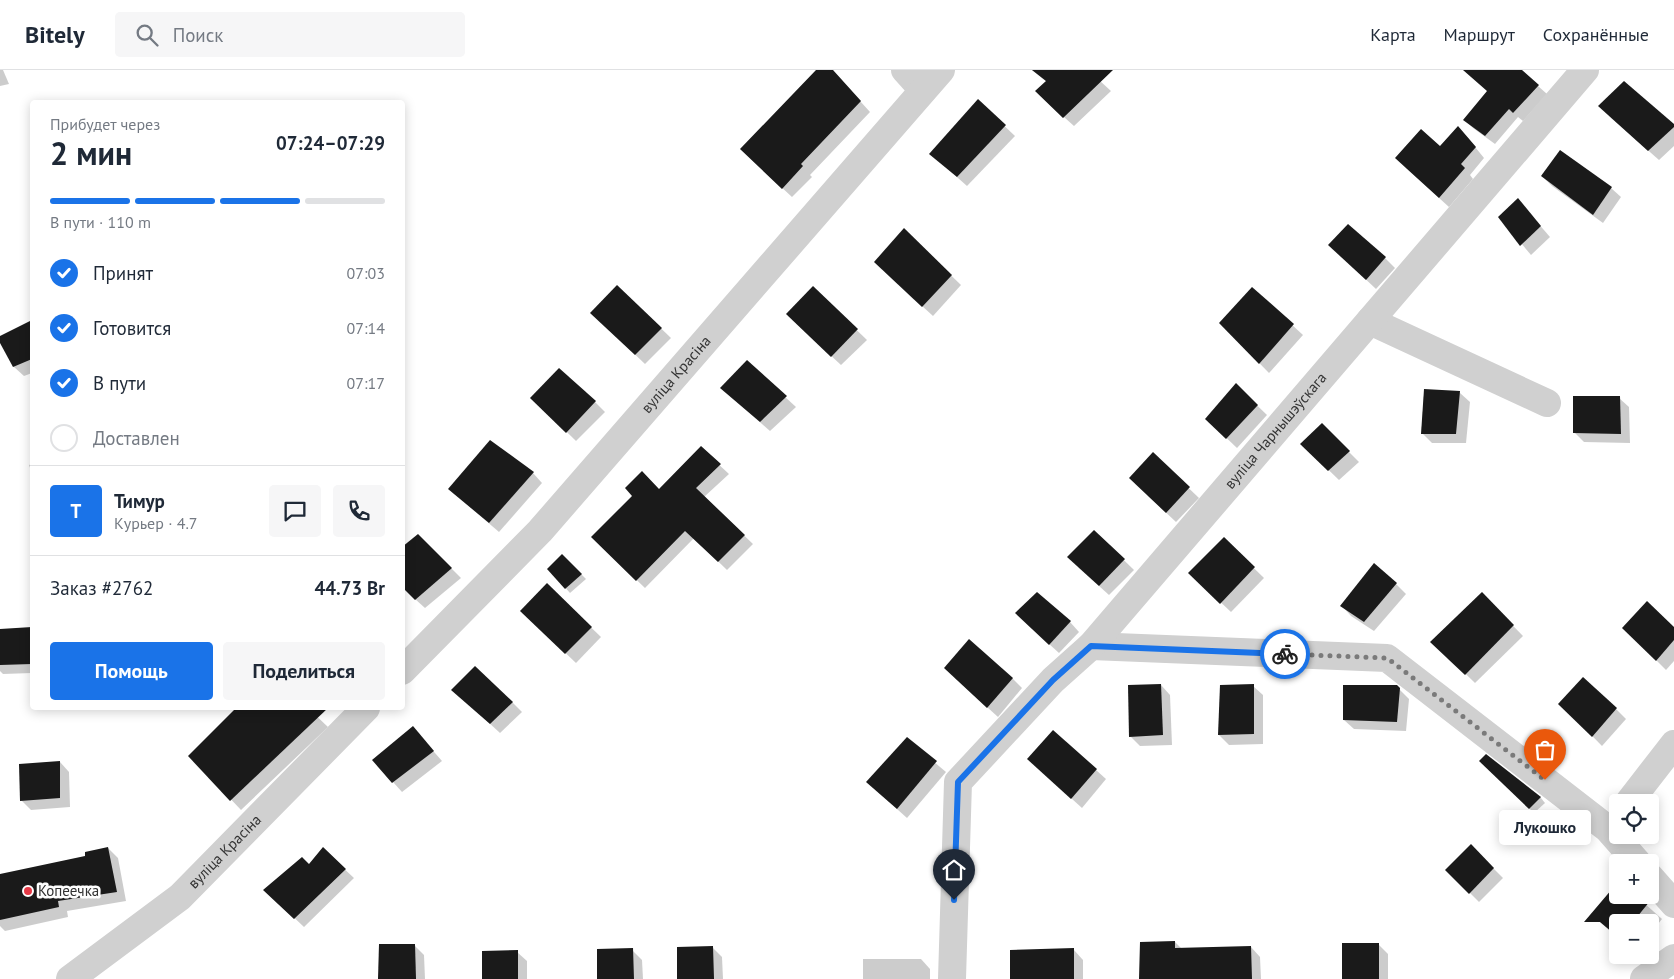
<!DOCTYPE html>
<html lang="ru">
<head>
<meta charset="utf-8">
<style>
  :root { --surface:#fff; --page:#f6f6f7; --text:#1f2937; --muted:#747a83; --line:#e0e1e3; --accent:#1a73e8 }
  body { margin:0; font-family:"PT Sans",sans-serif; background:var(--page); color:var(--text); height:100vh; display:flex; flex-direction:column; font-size:19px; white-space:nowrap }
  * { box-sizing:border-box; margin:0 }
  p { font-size:16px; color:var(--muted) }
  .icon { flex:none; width:28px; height:28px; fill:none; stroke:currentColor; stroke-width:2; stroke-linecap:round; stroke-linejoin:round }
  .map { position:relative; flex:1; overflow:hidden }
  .drawer { position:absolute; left:30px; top:30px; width:375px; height:610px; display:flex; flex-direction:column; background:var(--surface); border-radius:5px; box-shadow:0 2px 12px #0003 }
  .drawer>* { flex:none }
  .controls { position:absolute; left:1609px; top:724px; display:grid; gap:10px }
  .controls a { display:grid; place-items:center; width:50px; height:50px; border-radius:5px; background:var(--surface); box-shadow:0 2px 12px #0003; font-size:25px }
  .pin { position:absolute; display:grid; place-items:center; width:42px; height:42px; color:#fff; margin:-51px -21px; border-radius:50% 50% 50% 0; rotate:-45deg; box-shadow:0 0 5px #0007 }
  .pin .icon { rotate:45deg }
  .courier { position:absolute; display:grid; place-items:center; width:50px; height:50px; margin:-25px; border:4px solid #1a73e8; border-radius:50%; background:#fff; color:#222; box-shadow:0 1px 6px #0007 }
  .bubble { position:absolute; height:35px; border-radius:5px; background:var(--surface); box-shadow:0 2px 12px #0003; font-size:16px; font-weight:600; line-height:35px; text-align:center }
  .head em { font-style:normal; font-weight:600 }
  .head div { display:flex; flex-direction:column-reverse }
  .head { display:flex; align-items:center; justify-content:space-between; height:85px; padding:0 20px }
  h1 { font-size:32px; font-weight:600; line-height:38px }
  .bar { display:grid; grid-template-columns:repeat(4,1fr); gap:8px 5px; align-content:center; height:60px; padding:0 20px }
  .bar i { height:6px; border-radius:4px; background:var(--line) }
  .bar .active { background:var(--accent) }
  .bar p { grid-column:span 4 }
  .line { display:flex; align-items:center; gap:12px; padding:0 20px; border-top:1px solid var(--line) }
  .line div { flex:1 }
  .round { display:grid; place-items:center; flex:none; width:52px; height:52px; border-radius:5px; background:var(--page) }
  ol { padding:0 20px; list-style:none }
  li { display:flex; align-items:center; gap:15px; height:55px }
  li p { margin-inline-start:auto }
  li .icon { padding:5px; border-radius:50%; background:var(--accent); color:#fff; stroke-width:4 }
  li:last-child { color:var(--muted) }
  li i { width:28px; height:28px; border:2px solid var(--line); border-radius:50% }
  .action { display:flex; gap:10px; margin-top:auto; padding:10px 20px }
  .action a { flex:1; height:58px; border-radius:5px; background:var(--accent); color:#fff; font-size:20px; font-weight:600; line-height:58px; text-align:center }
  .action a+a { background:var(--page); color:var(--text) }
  header { display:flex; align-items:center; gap:30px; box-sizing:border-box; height:70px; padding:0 25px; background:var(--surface); border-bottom:1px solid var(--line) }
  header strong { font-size:24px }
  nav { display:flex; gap:28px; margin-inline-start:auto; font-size:18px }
  .search { width:350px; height:45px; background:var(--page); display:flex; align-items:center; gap:12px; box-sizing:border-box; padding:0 18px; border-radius:5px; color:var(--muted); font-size:19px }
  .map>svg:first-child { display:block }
</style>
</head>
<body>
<header>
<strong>Bitely</strong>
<div class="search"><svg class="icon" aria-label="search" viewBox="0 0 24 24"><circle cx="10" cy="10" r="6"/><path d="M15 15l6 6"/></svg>Поиск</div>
<nav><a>Карта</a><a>Маршрут</a><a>Сохранённые</a></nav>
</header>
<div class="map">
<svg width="1674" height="909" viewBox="0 0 1674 909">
  <rect width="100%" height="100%" fill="#fff"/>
  <g fill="#0003">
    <path d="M0 0H3L9 14 0 16Z"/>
    <path d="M817 0H832L870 42 810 105 812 107 792 127 751 89Z"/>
    <path d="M1032 0H1088L1111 21 1074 56 1046 31 1047 12Z"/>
    <path d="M1472 0H1520L1547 24 1523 51 1518 47 1495 74 1473 58 1465 50 1488 22Z"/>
    <path d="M978 31 1015 66 967 116 931 84Z"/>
    <path d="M1609 46 1674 56V76L1659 90Z"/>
    <path d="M1467 67 1484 88 1470 105 1473 109 1449 137 1406 98 1440 78Z"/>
    <path d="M1542 106 1611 118 1621 127 1603 153 1552 116Z"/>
    <path d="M1518 130 1550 167 1531 185 1499 147Z"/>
    <path d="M904 160 961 215 933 246 885 202Z"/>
    <path d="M1340 185 1385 188 1395 198 1376 219Z"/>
    <path d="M617 216 671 268 645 294 601 252Z"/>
    <path d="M813 218 867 270 841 295 797 254Z"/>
    <path d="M1252 218 1303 265 1269 303 1220 253Z"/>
    <path d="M32 251V303L24 306 14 297 0 268Z"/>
    <path d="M747 292 796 337 770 361 721 318Z"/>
    <path d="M1236 315 1267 345 1237 378 1217 359Z"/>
    <path d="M1425 321 1460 323 1470 332 1466 373H1432L1422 363Z"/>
    <path d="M532 328 595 332 605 342 576 371Z"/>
    <path d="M1619 328 1629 337 1630 373 1584 372 1574 362Z"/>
    <path d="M1322 355 1359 392 1339 410 1312 384Z"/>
    <path d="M701 378 729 404 704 427 753 474 727 500 694 468 645 518 592 467 660 421Z"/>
    <path d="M1153 384 1199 428 1176 452 1140 418Z"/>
    <path d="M32 394V403L29 395Z"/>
    <path d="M533 403 542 413 499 462 449 419Z"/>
    <path d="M1094 461 1134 500 1109 525 1078 497Z"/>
    <path d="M418 465 461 508 425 538 415 529Z"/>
    <path d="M1224 469 1264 508 1231 542 1199 512Z"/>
    <path d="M562 485 586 509 570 523 549 499Z"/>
    <path d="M1396 514 1406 524 1374 561 1351 546 1342 536Z"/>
    <path d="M547 515 601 567 576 593 532 551Z"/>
    <path d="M1482 524 1523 566 1475 613 1442 581Z"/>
    <path d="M1070 552 1079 562 1059 583 1026 553Z"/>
    <path d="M1624 558H1674V591L1666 600Z"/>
    <path d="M32 559V603L3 604 0 601V560Z"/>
    <path d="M955 608H1012L1022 618 998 647Z"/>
    <path d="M1161 615 1170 625 1172 675 1140 676 1130 666Z"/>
    <path d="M1253 616 1263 625V674L1229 675 1219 665Z"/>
    <path d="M1399 619 1409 629 1406 661 1354 659 1344 650Z"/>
    <path d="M463 629 512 632 522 642 500 663Z"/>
    <path d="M1560 633 1616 639 1626 649 1602 676Z"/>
    <path d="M242 638H308L328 657 241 740 190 686 217 662Z"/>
    <path d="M413 658 442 691 402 722 393 712Z"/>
    <path d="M907 669 946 702 907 748 878 722Z"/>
    <path d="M1486 686 1541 728 1545 733 1534 743 1481 691Z"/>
    <path d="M60 692 69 702 70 737 31 740 21 730Z"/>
    <path d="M1039 699 1096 700 1106 709 1082 738Z"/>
    <path d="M1471 776 1503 808 1479 832 1447 800Z"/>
    <path d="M108 778 118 788 126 831 67 841 68 847 5 861 0 856V805L87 786Z"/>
    <path d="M323 779 354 808 304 857 265 820 309 795Z"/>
    <path d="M1618 825H1635L1662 849 1650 864V852H1618V868L1592 845Z"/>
    <path d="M1175 872 1182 879 1251 877 1260 887 1261 909H1140Z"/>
    <path d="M1378 874 1388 884V909H1343Z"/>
    <path d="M414 875 424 885 425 909H380Z"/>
    <path d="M712 877 722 887 723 909H678Z"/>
    <path d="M632 880 642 890 643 909H598Z"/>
    <path d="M1074 880 1083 890V909H1012Z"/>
    <path d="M517 882 527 891V909H483Z"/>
    <path d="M863 889H921L930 899V909H863Z"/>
  </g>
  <g fill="#1a1a1a">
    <path d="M816 0H833L861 31 801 94 803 96 782 119 740 79Z"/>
    <path d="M1032 0H1113L1063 48 1035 21 1046 11Z"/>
    <path d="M1463 0H1522L1539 15 1513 43 1509 39 1485 66 1463 50 1487 21Z"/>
    <path d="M1624 11 1674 54V57L1648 81 1598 36Z"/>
    <path d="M978 29 1006 55 957 107 929 84Z"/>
    <path d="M1458 56 1476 77 1461 94 1465 98 1439 128 1395 88 1421 59 1440 76Z"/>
    <path d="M1560 80 1612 117 1593 145 1541 106Z"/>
    <path d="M1518 128 1541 156 1520 176 1498 147Z"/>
    <path d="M1348 154 1386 187 1366 210 1328 175Z"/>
    <path d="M904 158 952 205 922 237 874 192Z"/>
    <path d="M617 215 662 258 635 285 590 243Z"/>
    <path d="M813 216 858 259 831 287 786 244Z"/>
    <path d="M1252 217 1294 254 1259 294 1219 253Z"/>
    <path d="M32 250V289L13 297 0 273V266Z"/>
    <path d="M747 290 787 326 760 352 720 318Z"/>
    <path d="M559 298 596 331 566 363 530 328Z"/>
    <path d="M1236 313 1258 335 1226 369 1205 349Z"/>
    <path d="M1424 319 1460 321 1456 364H1421Z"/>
    <path d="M1573 326H1620L1621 364 1573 363Z"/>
    <path d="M1322 353 1350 381 1328 401 1300 374Z"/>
    <path d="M490 370 534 402 489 453 448 419Z"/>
    <path d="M701 376 721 394 696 418 745 465 718 492 685 461 636 511 591 467 632 426 625 418 642 401 659 419Z"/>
    <path d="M1153 382 1190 417 1166 443 1129 408Z"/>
    <path d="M1094 460 1125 489 1099 516 1067 487Z"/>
    <path d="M418 464 452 498 415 530 402 517V477Z"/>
    <path d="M1224 467 1255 497 1220 534 1188 503Z"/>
    <path d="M562 484 582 504 565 519 547 499Z"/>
    <path d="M1374 493 1397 513 1364 552 1340 536Z"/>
    <path d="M547 513 592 557 565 584 520 541Z"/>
    <path d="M1037 522 1071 551 1049 575 1015 543Z"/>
    <path d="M1482 522 1514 555 1465 605 1430 572Z"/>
    <path d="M1647 531 1674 557V570L1656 591 1622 558Z"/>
    <path d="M32 557V594L0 595V559Z"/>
    <path d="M969 569 1013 608 987 638 944 598Z"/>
    <path d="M475 596 513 632 490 654 451 620Z"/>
    <path d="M1583 607 1617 638 1592 667 1558 634Z"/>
    <path d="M1161 614 1163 665 1129 667 1128 615Z"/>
    <path d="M1254 614V664L1218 665 1220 615Z"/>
    <path d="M1343 615H1397L1400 618 1397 652 1343 650Z"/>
    <path d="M236 638H328L230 731 188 686Z"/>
    <path d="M413 656 434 681 392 713 372 690Z"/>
    <path d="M1053 660 1097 699 1071 729 1027 689Z"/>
    <path d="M907 667 937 691 897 739 866 712Z"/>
    <path d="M1486 684 1541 727 1529 739 1479 691Z"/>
    <path d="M60 691V728L20 731 19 694Z"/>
    <path d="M1471 774 1494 798 1469 824 1445 800Z"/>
    <path d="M108 777 117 822 58 831 59 837 0 850V804L85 786V782Z"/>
    <path d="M323 777 346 799 294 849 263 820 302 787 309 794Z"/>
    <path d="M1618 812V825H1645L1650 831 1633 852H1618V867L1600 852H1584Z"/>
    <path d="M1175 871V878L1251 876 1252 909H1139L1140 872Z"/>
    <rect x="1342" y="873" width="37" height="36"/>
    <path d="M379 874H415L416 909H378Z"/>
    <path d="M713 876 714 909H677V877Z"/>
    <path d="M633 878 634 909H597V879Z"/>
    <path d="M1074 878V909H1010V880Z"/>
    <path d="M518 880V909H482V881Z"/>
  </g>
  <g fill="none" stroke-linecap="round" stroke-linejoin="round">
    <g stroke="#d0d0d0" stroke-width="28">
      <path d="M905 0 923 20"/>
      <path d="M1370 251 1547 333"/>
      <path d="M1091 576 1387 588 1608 759 1637 792"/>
      <path id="s1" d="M402 601 540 461 941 0"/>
      <path d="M1629 732 1674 674"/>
      <path d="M1650 807 1674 834"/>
      <path id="s2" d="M70 909 180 827 366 638"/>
      <path id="s3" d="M952 909 958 712 1053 610 1091 576 1585 0"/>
    </g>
    <path stroke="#d0d0d0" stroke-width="28" d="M1644 909 1674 888"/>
  </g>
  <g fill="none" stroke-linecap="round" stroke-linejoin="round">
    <path stroke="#7a7a7a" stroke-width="5" stroke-dasharray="0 9" d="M1285 584 1387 588 1545 710"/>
    <path stroke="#1a73e8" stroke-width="6" d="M954 830 958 712 1053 610 1091 576 1285 584"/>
  </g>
  <circle fill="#e63946" stroke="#fff" stroke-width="2" cx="28" cy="821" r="5"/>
  <g text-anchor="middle" stroke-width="5" stroke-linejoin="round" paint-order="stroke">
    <g font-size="15" fill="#333" stroke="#fff">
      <text dy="5" stroke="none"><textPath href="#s1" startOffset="404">вуліца Красіна</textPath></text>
      <text dy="5" stroke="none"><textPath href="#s3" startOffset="671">вуліца Чарнышэўскага</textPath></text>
      <text dy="5" stroke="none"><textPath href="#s2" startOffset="201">вуліца Красіна</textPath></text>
    </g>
    <g font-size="15" fill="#333" stroke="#fff" text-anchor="start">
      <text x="38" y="826">Копеечка</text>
    </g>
  </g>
</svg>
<div class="controls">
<a><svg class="icon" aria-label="locate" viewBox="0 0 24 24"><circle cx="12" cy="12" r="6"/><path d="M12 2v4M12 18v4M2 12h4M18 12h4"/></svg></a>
<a>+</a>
<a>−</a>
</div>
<div class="pin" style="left:1545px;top:710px;background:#ea580c"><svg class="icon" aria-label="bag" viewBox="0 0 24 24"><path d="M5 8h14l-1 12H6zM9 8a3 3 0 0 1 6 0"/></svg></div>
<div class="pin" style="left:954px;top:830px;background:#1f2937"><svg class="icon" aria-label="home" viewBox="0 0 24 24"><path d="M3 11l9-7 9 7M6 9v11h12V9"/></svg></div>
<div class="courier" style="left:1285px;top:584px"><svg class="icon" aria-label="bike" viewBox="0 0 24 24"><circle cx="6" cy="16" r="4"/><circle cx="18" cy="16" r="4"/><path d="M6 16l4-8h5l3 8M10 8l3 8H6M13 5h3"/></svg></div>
<div class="bubble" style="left:1499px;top:740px;width:92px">Лукошко</div>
<section class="drawer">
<div class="head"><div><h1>2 мин</h1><p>Прибудет через</p></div><em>07:24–07:29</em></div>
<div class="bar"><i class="active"></i><i class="active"></i><i class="active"></i><i></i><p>В пути · 110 m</p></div>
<ol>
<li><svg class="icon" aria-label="check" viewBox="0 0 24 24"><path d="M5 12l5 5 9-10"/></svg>Принят<p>07:03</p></li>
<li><svg class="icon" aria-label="check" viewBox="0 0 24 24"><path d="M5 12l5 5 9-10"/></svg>Готовится<p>07:14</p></li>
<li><svg class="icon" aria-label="check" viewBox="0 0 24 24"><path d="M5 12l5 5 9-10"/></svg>В пути<p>07:17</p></li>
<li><i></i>Доставлен</li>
</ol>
<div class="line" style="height:90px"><b class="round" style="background:var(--accent);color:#fff">Т</b><div><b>Тимур</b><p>Курьер · 4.7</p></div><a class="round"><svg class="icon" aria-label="chat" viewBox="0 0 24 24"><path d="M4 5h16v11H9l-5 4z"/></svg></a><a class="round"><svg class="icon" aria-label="phone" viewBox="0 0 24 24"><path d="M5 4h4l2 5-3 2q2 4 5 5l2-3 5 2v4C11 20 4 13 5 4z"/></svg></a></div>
<div class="line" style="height:65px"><div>Заказ #2762</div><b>44.73 Br</b></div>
<div class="action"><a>Помощь</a><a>Поделиться</a></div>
</section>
</div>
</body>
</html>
